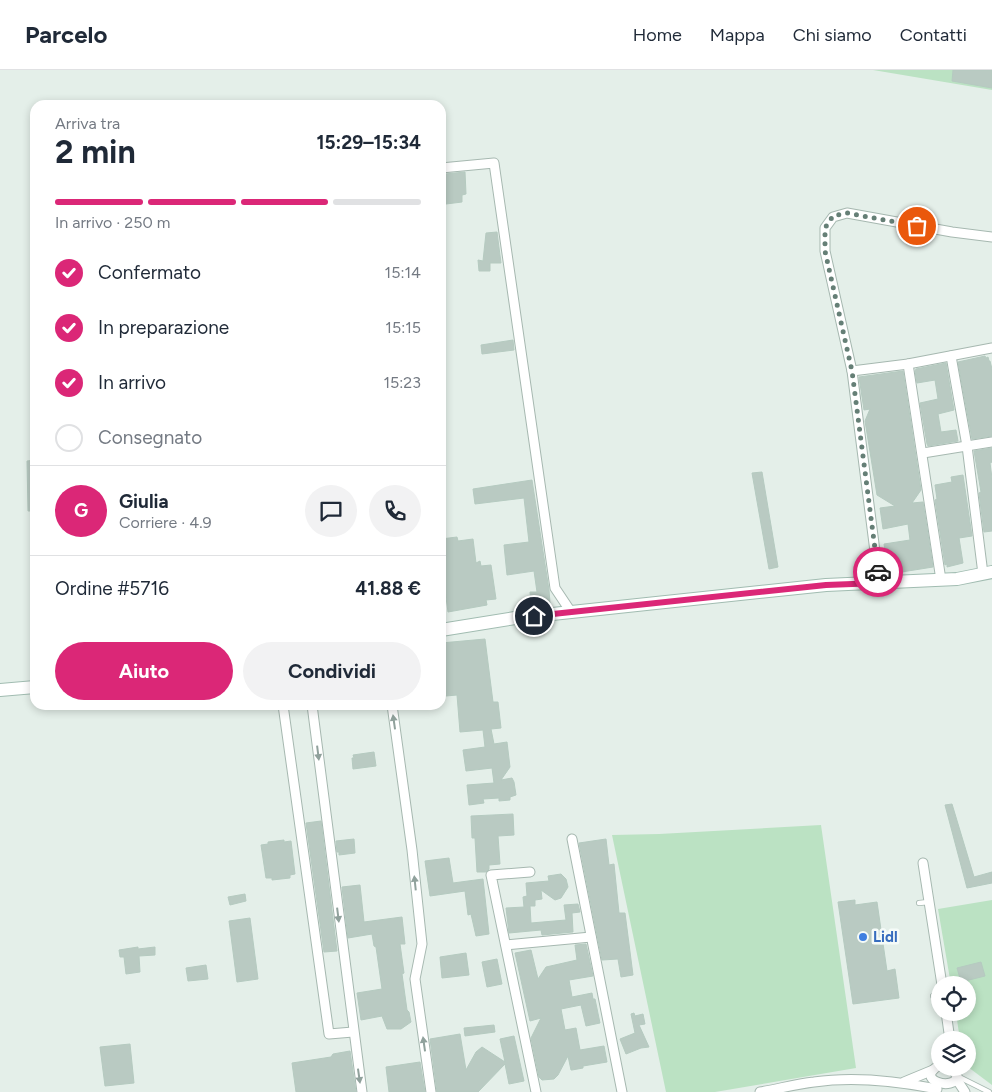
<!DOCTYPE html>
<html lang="it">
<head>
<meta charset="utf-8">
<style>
  :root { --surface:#fff; --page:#f2f2f3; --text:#1f2937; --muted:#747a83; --line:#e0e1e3; --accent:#db2777 }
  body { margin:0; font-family:Figtree,sans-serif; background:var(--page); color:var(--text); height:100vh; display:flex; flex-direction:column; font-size:19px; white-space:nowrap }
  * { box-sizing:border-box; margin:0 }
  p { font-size:16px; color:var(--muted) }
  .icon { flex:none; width:28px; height:28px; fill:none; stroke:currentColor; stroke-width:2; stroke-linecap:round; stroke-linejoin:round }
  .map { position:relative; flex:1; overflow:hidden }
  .panel { position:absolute; left:30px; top:30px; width:416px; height:610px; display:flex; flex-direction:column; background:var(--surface); border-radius:15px; box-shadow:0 2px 8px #0003 }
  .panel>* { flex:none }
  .fabs { position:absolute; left:931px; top:906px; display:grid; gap:10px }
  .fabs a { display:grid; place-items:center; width:45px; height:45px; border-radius:50%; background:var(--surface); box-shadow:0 2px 8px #0003; font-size:25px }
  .pin { position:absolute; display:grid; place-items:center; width:42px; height:42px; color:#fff; margin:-21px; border:2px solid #fff; border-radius:50%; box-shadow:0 1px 5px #0007 }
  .courier { position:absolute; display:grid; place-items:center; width:50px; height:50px; margin:-25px; border:4px solid #db2777; border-radius:50%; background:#fff; color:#222; box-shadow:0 1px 6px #0007 }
  .summary em { font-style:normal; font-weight:700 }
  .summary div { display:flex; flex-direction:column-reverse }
  .summary { display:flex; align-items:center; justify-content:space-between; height:85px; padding:0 25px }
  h1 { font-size:32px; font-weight:700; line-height:38px }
  .bar { display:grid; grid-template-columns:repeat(4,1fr); gap:8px 5px; align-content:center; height:60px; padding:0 25px }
  .bar i { height:6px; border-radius:4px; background:var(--line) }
  .bar .active { background:var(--accent) }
  .bar p { grid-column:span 4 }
  .line { display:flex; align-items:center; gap:12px; padding:0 25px; border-top:1px solid var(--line) }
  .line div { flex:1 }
  .round { display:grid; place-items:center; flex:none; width:52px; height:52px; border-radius:26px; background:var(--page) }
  ol { padding:0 25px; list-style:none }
  li { display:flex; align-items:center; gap:15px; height:55px }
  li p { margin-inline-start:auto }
  li .icon { padding:5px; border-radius:50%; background:var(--accent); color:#fff; stroke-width:4 }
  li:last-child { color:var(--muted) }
  li i { width:28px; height:28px; border:2px solid var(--line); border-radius:50% }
  .button { display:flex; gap:10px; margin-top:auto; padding:10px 25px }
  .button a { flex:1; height:58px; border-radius:30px; background:var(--accent); color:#fff; font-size:20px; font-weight:700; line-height:58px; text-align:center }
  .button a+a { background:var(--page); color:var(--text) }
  header { display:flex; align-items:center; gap:30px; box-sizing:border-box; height:70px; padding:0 25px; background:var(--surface); border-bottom:1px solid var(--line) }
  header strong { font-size:24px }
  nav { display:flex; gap:28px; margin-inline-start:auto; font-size:18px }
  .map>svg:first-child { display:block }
</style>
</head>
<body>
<header>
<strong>Parcelo</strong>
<nav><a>Home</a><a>Mappa</a><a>Chi siamo</a><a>Contatti</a></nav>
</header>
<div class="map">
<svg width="992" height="1022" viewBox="0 0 992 1022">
  <rect width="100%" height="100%" fill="#e4efe9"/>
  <g fill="#bbe2c3">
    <path d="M873 0H992V20Z"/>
    <path d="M821 755 856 998 715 1022H666L612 765 659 764Z"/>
    <path d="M992 830V1015L968 997V970H960L956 943 968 942V915H951L938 839Z"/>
  </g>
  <g fill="#b9cac2" stroke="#b5cac0">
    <path d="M953 0H992V18L952 11Z"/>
    <path d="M465 102 466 124 462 125V132L446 134 445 104Z"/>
    <path d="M497 162 501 193H490V201H479L478 190 483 191 486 163Z"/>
    <path d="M513 270 514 280 482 284 481 275Z"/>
    <path d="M985 286 986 288 988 287 989 291H990L992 299V366L972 369 958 292Z"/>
    <path d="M946 293 954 340 938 344 941 362 956 360 958 371 928 376 927 374 920 333 938 329 935 310 917 313 915 301 916 299Z"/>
    <path d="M903 301 921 420 912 433 923 432 933 497 889 504 884 474 910 470 908 454 883 459 880 438 895 436 877 425 865 351 870 339 864 340 859 307Z"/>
    <path d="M992 378V392L990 393 992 408V461L984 462 979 423 981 422 974 381Z"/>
    <path d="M35 390V441H28L27 391Z"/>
    <path d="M762 402 778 497 769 499 752 403Z"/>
    <path d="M963 405 972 466 959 468 963 493 947 497V494L945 495 935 430 937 429 935 415 952 412 951 407Z"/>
    <path d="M532 410 549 520 550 533H531L530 522H537L534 501 507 505 504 475 529 472 524 428 475 434 473 419Z"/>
    <path d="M457 467 458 471 473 469 476 493 480 491 481 496 491 495 496 529 486 530 487 535 448 542 441 491V469Z"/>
    <path d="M485 569 493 632H498L501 658 491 659 494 674 507 672 510 697 501 710 512 708 514 712 516 725 510 727V730L499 731V728L483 729 484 733 469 735 467 715 494 713 492 698 466 701 463 680 485 677 483 660 460 662 457 625 446 626 441 573Z"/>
    <path d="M374 682 376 696 353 699 352 688H354L353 685Z"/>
    <path d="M952 734 974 807 992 802V813L967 818 945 735Z"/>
    <path d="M513 744 514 765 498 766 500 794 489 795V799L486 802H477L475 768H472L471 746Z"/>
    <path d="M321 751 337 881 324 882 306 753Z"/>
    <path d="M354 769 355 783 339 785V782H337L336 771Z"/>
    <path d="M606 769 609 795 614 794 619 843H625L633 905 621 907 618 889 602 890 579 773Z"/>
    <path d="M284 770V772L291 771 295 804 290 805V808L272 810V808H266L261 775 268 774V772Z"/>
    <path d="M449 788 453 813 483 809 489 864 476 866 471 844 468 845 465 821 430 826 425 791Z"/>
    <path d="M561 804 566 809 568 817 561 828 555 830 541 820 542 829 535 830V836H530L531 853 566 850 564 835 578 834 580 842 572 843 573 862 542 865 541 860 509 863 506 838 524 837 523 827 527 826 526 813 549 811 548 806Z"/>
    <path d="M360 815 364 852 402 847 405 874H400L404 903 402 904 407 940 409 942 411 952 401 959H387L382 946 361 950 357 923 382 919 376 877 374 876 372 864 348 868 342 817Z"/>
    <path d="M245 824 246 831 230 835 228 827Z"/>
    <path d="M855 830V835L877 832 887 901 895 899 899 928 853 934 838 832Z"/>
    <path d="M250 848 258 909 237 912 229 851Z"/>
    <path d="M586 874 593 906 569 910 572 927 592 923 593 929H595L600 953 586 956 581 935 561 939 565 960 576 958 580 980 604 976 607 992 583 996V998L572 1000H571L568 986 558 1005 554 1009 542 1010 539 1007 531 968 541 948 530 951 515 883 531 880 538 909 546 897 577 890 575 875Z"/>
    <path d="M138 877V879L155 877V885L139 886 140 902 126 904 124 887H120L119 880Z"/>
    <path d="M466 883 469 905 442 908 440 887Z"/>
    <path d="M497 889 502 914 487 917 482 892Z"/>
    <path d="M981 892 985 906 961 912 957 898Z"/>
    <path d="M206 895 208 909 188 911 186 898Z"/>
    <path d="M634 943 635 946 643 944 645 954 639 955 649 977 641 978 626 984 620 969 635 963 631 944Z"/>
    <path d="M494 955 495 962 465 966 464 958Z"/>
    <path d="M460 964 466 1000 476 982 482 977 505 992 500 969 514 966 524 1011 509 1014 505 994 478 1022H437L430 969Z"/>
    <path d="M130 974 134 1013 105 1016 100 977Z"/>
    <path d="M350 981 356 1022H296L292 993 331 987 333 984Z"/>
    <path d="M420 992 425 1022H389L386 997Z"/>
  </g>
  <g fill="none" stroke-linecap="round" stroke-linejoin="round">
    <g stroke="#a6b8b0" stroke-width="6">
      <g id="lane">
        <path d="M919 833 929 832"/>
        <path d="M933 926 940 925"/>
        <path d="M957 1006 989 1022"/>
      </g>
    </g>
    <g stroke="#a6b8b0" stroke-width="11">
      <g id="street">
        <path d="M441 98 494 93 555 518 571 542"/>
        <path d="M951 286 967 376 983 504"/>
        <path d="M908 294 941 510"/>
        <path d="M852 301 908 294 992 278"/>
        <path d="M923 383 992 372"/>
        <path d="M879 513 852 301 825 181V158L833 147 847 143 952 162 992 167"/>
        <path d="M283 635 329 964 353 962"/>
        <path d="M312 635 362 1022"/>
        <path d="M392 635 412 780 422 874 415 909 431 1022"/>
        <path d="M572 769 622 1022"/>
        <path d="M923 793 942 915"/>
        <path d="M530 802 491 805 536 1022"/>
        <path d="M506 875 591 867"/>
        <path d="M946 942 950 970"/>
        <path d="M940 995C912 1010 956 1022 957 1006L952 998"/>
        <path d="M957 1010 965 1022"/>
        <path d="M904 1012 933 1000"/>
        <path d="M760 1022C778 1019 796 1014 814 1012 855 1006 897 1011 937 1019"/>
      </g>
    </g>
    <g stroke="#a1bcb1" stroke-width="14">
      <g id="secondary">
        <path d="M441 560 515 548 826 515 957 509 992 502"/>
        <path d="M0 620 35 617"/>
      </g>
    </g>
    <use href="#lane" stroke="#fff" stroke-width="4.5"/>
    <use href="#street" stroke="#fff" stroke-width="9"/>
    <use href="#secondary" stroke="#fff" stroke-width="12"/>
  </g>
  <defs><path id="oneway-solid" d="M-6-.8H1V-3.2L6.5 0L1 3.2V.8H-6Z" transform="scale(1.25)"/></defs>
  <g fill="#90a19c">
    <use href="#oneway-solid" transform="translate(394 652) rotate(-98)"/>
    <use href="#oneway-solid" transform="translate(318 683) rotate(83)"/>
    <use href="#oneway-solid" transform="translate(415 813) rotate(-96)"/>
    <use href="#oneway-solid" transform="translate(338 845) rotate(83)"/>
    <use href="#oneway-solid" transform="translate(424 974) rotate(-98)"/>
    <use href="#oneway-solid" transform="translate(359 1006) rotate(82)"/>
  </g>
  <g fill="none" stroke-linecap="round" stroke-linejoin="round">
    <path stroke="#657f76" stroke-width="5" stroke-dasharray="0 9" d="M878 502 852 301 825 181V158L833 146 847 143 917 156"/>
    <path stroke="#db2777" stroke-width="6" d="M534 546 826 515 879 513 878 502"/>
  </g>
  <circle fill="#3f7fe0" stroke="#f5fbf8" stroke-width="2" cx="863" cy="867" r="5"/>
  <g text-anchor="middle" stroke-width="5" stroke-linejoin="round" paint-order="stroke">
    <g font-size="15" font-weight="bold" fill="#366cbe" stroke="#f5fbf8" text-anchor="start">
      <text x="873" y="872">Lidl</text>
    </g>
  </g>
</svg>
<div class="fabs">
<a><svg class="icon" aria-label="locate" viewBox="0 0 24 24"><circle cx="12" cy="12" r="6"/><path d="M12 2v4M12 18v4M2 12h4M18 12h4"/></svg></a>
<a><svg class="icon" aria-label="layers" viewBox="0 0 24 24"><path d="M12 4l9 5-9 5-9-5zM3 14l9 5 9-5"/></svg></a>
</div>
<div class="pin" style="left:917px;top:156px;background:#ea580c"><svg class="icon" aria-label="bag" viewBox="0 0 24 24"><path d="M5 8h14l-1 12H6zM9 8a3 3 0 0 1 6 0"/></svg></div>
<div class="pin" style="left:534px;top:546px;background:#1f2937"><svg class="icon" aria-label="home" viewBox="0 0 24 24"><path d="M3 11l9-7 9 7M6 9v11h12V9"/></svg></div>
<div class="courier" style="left:878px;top:502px"><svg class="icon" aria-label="car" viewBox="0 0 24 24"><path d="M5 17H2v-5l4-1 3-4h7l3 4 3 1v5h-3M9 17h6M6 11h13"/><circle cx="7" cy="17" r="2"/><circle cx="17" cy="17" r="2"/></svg></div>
<section class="panel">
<div class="summary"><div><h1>2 min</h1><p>Arriva tra</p></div><em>15:29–15:34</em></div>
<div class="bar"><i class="active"></i><i class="active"></i><i class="active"></i><i></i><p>In arrivo · 250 m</p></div>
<ol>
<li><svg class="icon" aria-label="check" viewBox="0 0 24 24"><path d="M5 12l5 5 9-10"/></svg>Confermato<p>15:14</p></li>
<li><svg class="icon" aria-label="check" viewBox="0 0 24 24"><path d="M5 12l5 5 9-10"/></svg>In preparazione<p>15:15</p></li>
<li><svg class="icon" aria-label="check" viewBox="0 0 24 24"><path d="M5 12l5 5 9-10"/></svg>In arrivo<p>15:23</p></li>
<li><i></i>Consegnato</li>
</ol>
<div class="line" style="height:90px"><b class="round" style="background:var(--accent);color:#fff">G</b><div><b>Giulia</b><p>Corriere · 4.9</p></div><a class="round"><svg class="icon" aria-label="chat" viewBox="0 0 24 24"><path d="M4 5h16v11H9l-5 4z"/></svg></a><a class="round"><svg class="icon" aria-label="phone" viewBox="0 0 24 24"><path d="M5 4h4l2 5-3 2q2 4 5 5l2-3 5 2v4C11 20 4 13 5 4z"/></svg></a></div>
<div class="line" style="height:65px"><div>Ordine #5716</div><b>41.88 €</b></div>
<div class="button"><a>Aiuto</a><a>Condividi</a></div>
</section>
</div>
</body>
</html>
